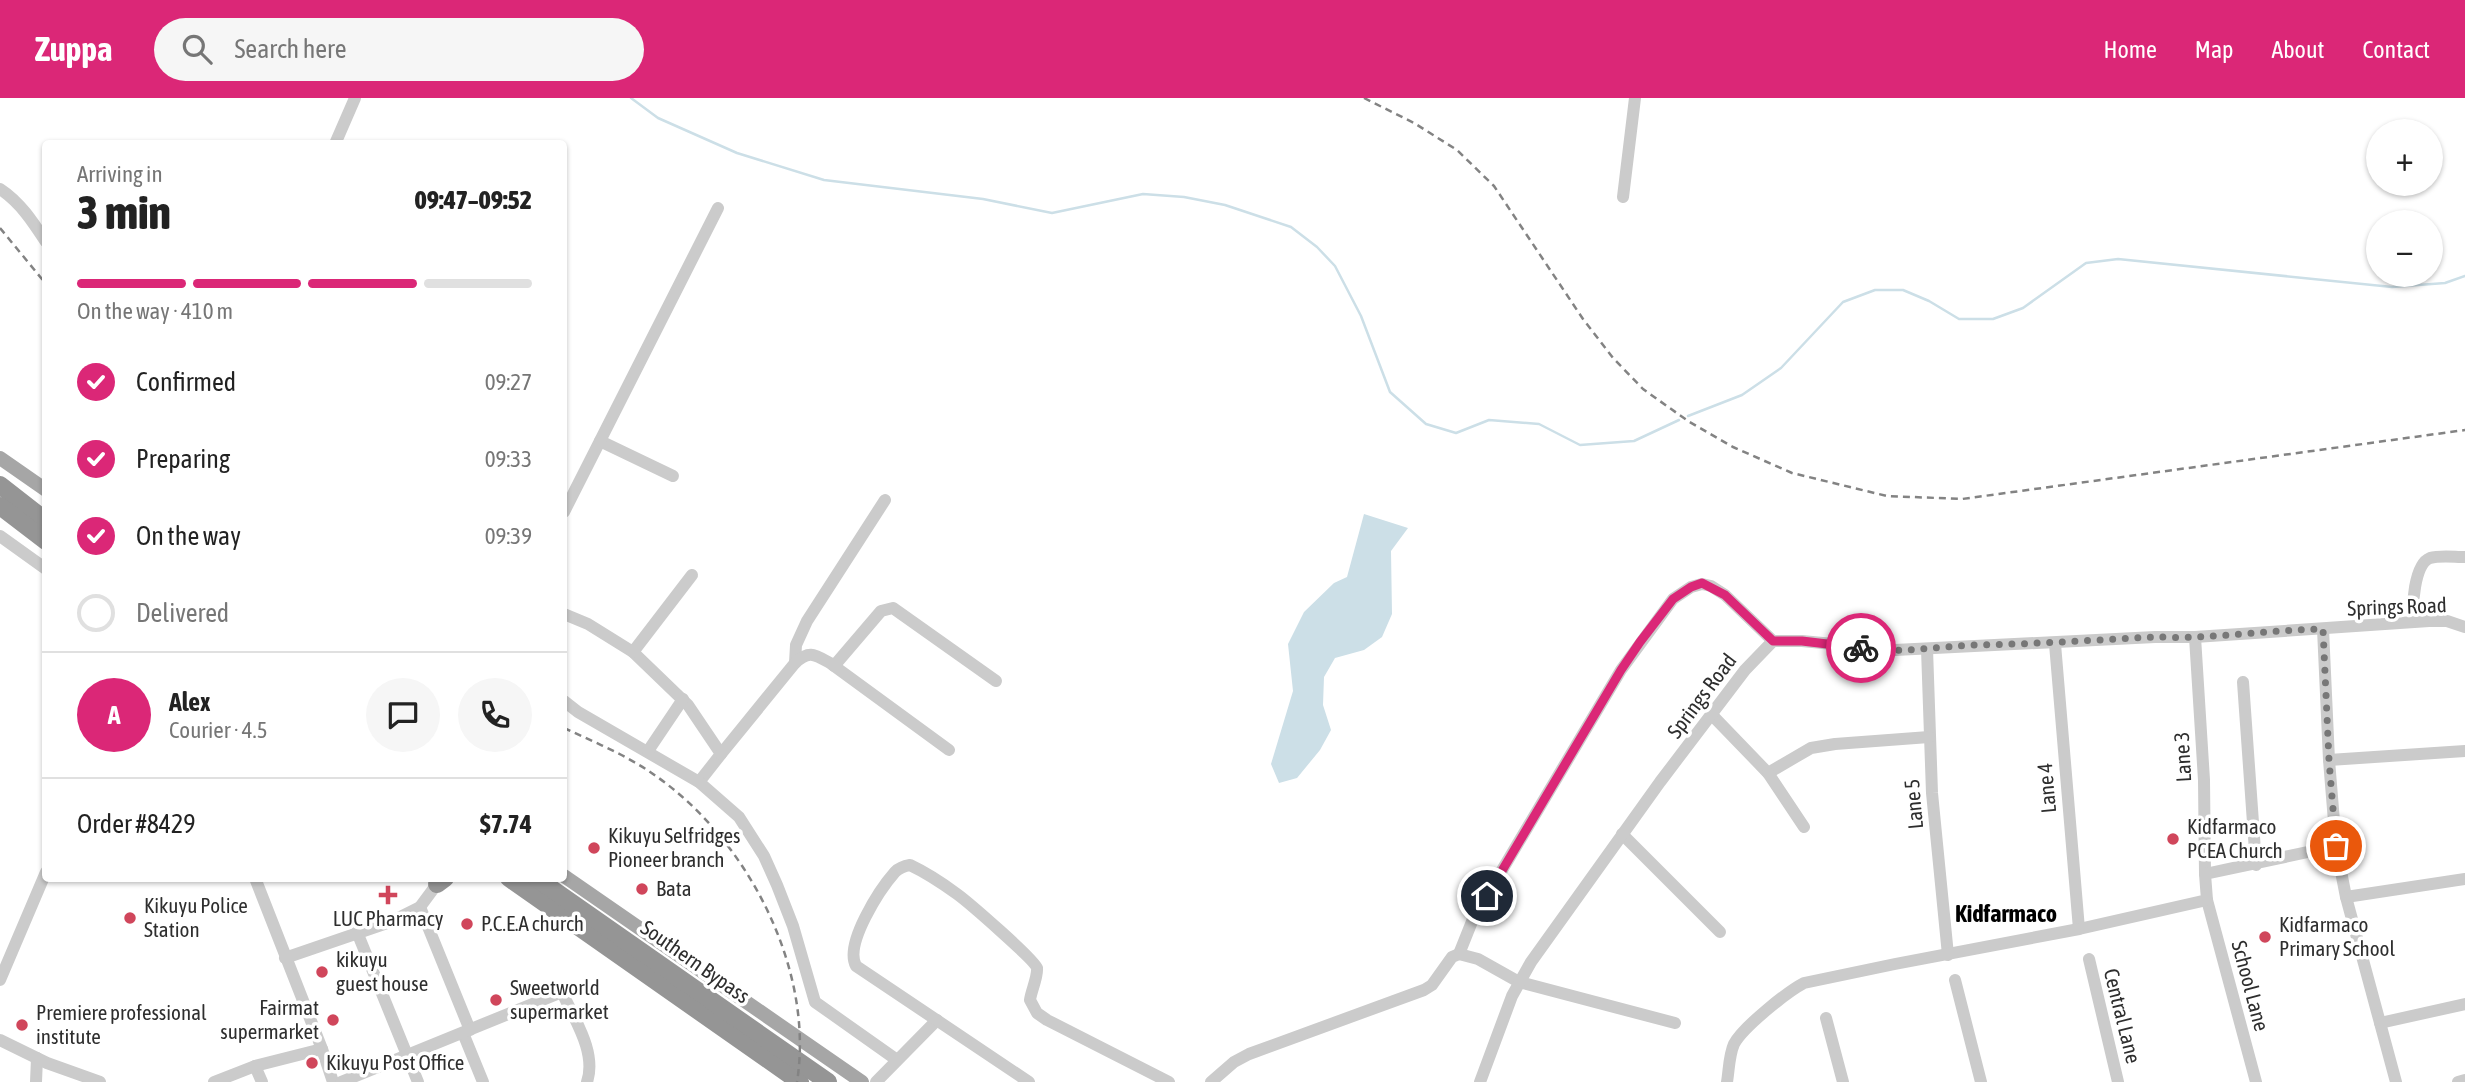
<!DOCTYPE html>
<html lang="en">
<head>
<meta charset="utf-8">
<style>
  :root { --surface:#fff; --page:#f6f6f6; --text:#222; --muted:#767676; --line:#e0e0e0; --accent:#db2777 }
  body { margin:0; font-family:"Asap Condensed",sans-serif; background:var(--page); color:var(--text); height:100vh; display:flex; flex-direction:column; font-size:26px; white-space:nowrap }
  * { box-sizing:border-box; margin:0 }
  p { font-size:23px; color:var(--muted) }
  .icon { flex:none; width:38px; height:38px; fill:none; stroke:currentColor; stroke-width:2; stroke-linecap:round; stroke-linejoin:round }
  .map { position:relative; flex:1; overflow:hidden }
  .side { position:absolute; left:42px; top:42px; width:525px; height:742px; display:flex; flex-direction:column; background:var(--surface); border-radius:7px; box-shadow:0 2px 5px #0004 }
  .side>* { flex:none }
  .buttons { position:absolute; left:2366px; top:21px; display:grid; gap:14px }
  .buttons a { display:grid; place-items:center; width:77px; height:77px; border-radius:50%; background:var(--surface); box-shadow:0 2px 5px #0004; font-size:35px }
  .pin { position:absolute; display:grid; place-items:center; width:60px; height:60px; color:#fff; margin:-30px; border:4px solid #fff; border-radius:50%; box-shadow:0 2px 7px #0007 }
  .courier { position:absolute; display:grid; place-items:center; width:70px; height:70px; margin:-35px; border:5px solid #db2777; border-radius:50%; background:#fff; color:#222; box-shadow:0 2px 9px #0007 }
  .overview em { font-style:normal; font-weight:800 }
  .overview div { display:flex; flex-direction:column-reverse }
  .overview { display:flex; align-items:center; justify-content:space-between; height:119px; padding:0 35px }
  h1 { font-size:46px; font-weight:800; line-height:52px }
  .bar { display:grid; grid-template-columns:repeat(4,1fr); gap:10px 7px; align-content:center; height:84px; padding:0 35px }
  .bar i { height:9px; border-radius:5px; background:var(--line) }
  .bar .selected { background:var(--accent) }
  .bar p { grid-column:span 4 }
  .line { display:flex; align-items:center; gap:18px; padding:0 35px; border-top:2px solid var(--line) }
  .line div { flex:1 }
  .round { display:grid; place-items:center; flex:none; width:74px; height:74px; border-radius:37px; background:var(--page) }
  ol { padding:0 35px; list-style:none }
  li { display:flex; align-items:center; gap:21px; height:77px }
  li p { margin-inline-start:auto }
  li .icon { padding:7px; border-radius:50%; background:var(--accent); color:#fff; stroke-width:4 }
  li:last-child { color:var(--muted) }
  li i { width:38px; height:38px; border:4px solid var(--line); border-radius:50% }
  header { display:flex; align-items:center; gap:42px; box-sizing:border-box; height:98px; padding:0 35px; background:var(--accent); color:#fff }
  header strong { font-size:33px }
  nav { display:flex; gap:38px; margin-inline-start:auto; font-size:24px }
  .search { width:490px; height:63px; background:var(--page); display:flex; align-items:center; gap:18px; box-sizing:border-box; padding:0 24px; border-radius:38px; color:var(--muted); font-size:26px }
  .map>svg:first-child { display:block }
</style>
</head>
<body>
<header>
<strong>Zuppa</strong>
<div class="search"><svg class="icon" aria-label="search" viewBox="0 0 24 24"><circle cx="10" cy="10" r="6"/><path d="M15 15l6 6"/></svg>Search here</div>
<nav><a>Home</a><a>Map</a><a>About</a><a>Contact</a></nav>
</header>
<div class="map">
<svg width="2465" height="984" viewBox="0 0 2465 984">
  <rect width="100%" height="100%" fill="#fff"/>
  <path fill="#ccdfe7" d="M1364 416 1408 430 1391 453 1392 516 1382 539 1364 552 1335 560 1324 579 1323 607 1331 632 1320 652 1297 680 1279 685 1271 666 1293 593 1288 546 1304 514 1334 485 1347 479Z"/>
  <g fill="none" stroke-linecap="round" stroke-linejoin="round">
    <g stroke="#ccdfe7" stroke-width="2.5">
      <path d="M631 0 658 20 737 55 824 82 983 101 1052 115 1143 96 1184 99 1225 107 1291 129 1317 149 1335 168 1361 218 1390 294 1426 326 1456 335 1489 322 1539 326 1580 347 1634 343 1679 322"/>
      <path d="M1688 318 1742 297 1781 270 1843 204 1875 192H1903L1929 203 1959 221H1993L2023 210 2086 165 2118 161 2392 189 2445 185 2465 178"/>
    </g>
    <g stroke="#cbcbcb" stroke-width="12">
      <path d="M335 46 355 0"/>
      <path d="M0 91C20 104 33 124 46 144"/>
      <path d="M1623 99 1635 0"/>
      <path d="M600 343 673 378"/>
      <path d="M564 414 718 110"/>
      <path d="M0 438 46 471"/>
      <path d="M564 516 588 526 633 554 688 607 721 656 699 684"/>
      <path d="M2413 524C2412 509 2414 466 2430 460 2440 457 2454 459 2465 459"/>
      <path d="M2323 531 2329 662 2336 748 2346 799 2396 984"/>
      <path d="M2195 539 2204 682 2205 776"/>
      <path d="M2055 546 2079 831"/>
      <path d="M1927 551 1932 695 1948 857"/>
      <path d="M633 554 692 477"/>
      <path d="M795 565 796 547 807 523 885 402"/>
      <path d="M834 568 881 513 893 510 996 583"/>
      <path d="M2243 584 2256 767"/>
      <path d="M564 603 578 614 699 684 739 719 764 758 777 787 793 828 815 904 897 962"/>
      <path d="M1712 617 1768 675 1811 650 1835 646 1929 639"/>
      <path d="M648 653 683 601"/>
      <path d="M721 656 795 565C809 552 814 556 830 565L949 652"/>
      <path d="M2329 662 2465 653"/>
      <path d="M1768 675 1804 729"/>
      <path d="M1622 736 1720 834"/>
      <path d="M255 780 322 951 333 984"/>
      <path d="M2346 799 2465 781"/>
      <path d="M2207 802 2256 984"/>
      <path d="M420 809 470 932"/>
      <path d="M357 834 418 984"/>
      <path d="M1459 856 1473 821 1621 572 1673 501 1691 489 1702 486 1711 488 1725 497 1773 543"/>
      <path d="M285 860 390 824 420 809 437 786"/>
      <path d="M2089 861 2118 984"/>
      <path d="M0 882 46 774"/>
      <path d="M1955 882 1981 984"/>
      <path d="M1826 920 1843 984"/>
      <path d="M2380 925 2465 906"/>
      <path d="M463 935 483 984"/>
      <path d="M0 942 47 965 100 984"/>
      <path d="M255 968 262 984"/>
      <path d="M36 984 37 960"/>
      <path d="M214 984 255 968 322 951"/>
      <path d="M341 984 562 894C574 921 597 954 587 984"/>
      <path d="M876 984 937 922"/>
      <path d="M1029 984 856 868C844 846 880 791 895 774 899 770 904 768 910 767 927 775 942 785 957 796 968 804 1035 862 1037 870 1038 879 1031 893 1030 902L1037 915 1047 922 1169 984"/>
      <path d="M1211 984 1234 964 1249 956 1424 892 1432 887 1452 859 1459 856 1478 861 1519 884 1675 925"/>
      <path d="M1480 984 1512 898 1531 864 1660 684 1745 572 1773 543H1802L1895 552 2155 539H2195L2429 523H2447L2465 529"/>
      <path d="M1727 984C1729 972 1729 957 1734 946 1743 929 1787 894 1804 885L1895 866 2079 831 2207 802 2205 776 2336 748"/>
      <path d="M2458 984 2465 982"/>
    </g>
    <g stroke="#a6a6a6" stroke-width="14">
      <path d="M0 360 46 392"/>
      <path d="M564 778 862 984"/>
    </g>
    <g stroke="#959595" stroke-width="18">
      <path d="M0 387 46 423"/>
      <path d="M0 408 46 443"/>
      <path d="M509 780 800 984"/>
      <path d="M536 780 828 984"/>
      <path d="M437 786 445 780"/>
    </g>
    <g stroke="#838383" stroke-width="2.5" stroke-dasharray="7 5" stroke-linecap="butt">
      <path d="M1364 0 1414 25 1457 52 1494 88 1583 221 1613 260 1643 291 1688 323 1733 349 1792 375 1887 398 1962 401 2465 332"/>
      <path d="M0 130 46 186"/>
      <path d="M564 630C594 644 626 657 653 676 747 740 815 871 797 984"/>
    </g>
  </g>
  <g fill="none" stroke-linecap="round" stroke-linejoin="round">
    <path stroke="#777" stroke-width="7" stroke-dasharray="0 12.6" d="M1861 550C1900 556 1938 548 1978 547 2036 546 2095 542 2153 539 2167 539 2182 540 2196 539 2238 537 2280 532 2323 531L2329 662 2336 748"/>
    <path stroke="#db2777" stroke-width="9" d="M1487 798 1621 572 1640 544 1673 501 1691 489 1702 485 1725 497 1773 543H1802L1861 550"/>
  </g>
  <g fill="#d0465b" stroke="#fff" stroke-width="2.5">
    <circle cx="2173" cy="741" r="7"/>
    <circle cx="594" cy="750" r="7"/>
    <circle cx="642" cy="791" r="7"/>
    <path d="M384.5 786.5h7v7h7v7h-7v7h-7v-7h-7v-7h7z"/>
    <circle cx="130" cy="820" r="7"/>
    <circle cx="467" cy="826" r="7"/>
    <circle cx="2265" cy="839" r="7"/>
    <circle cx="322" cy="874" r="7"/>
    <circle cx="496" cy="902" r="7"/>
    <circle cx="333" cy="922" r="7"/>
    <circle cx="22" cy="927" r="7"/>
    <circle cx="312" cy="965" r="7"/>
  </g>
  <g text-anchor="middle" stroke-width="7" stroke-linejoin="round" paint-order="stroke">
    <g font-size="21" fill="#2e2e2e" stroke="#fff">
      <text transform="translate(2397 509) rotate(-2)" y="7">Springs Road</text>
      <text transform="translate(1702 598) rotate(-53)" y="7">Springs Road</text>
      <text transform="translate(2183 659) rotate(-93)" y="7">Lane 3</text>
      <text transform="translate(2047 690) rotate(-95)" y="7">Lane 4</text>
      <text transform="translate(1914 706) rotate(-95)" y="7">Lane 5</text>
      <text transform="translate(695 864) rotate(35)" y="7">Southern Bypass</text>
      <text transform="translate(2250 888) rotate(75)" y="7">School Lane</text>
      <text transform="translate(2122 918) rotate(76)" y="7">Central Lane</text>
    </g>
    <g font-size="21" fill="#2e2e2e" stroke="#fff" text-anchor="start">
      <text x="2187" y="736">Kidfarmaco<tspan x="2187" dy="24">PCEA Church</tspan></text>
      <text x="608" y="745">Kikuyu Selfridges<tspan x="608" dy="24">Pioneer branch</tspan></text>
      <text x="656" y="798">Bata</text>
      <text x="144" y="815">Kikuyu Police<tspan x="144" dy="24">Station</tspan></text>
      <text x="388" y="828" text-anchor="middle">LUC Pharmacy</text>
      <text x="481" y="833">P.C.E.A church</text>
      <text x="2279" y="834">Kidfarmaco<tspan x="2279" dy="24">Primary School</tspan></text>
      <text x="336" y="869">kikuyu<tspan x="336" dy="24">guest house</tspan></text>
      <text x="510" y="897">Sweetworld<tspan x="510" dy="24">supermarket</tspan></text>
      <text x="319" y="917" text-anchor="end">Fairmat<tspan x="319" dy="24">supermarket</tspan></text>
      <text x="36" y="922">Premiere professional<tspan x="36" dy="24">institute</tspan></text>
      <text x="326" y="972">Kikuyu Post Office</text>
    </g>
    <g font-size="24" font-weight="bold" fill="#000" stroke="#fff">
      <text x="2006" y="824">Kidfarmaco</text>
    </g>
  </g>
</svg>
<div class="buttons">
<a>+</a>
<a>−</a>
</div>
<div class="pin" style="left:2336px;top:748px;background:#ea580c"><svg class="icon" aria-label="bag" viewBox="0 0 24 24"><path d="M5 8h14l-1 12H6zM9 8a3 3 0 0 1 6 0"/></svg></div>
<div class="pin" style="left:1487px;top:798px;background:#1f2937"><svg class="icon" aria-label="home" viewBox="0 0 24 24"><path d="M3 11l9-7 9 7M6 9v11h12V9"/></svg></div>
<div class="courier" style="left:1861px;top:550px"><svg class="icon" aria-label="bike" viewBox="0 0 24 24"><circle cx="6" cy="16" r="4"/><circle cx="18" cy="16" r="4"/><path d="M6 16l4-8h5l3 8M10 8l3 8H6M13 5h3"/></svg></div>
<section class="side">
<div class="overview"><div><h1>3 min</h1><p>Arriving in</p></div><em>09:47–09:52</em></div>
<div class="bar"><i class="selected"></i><i class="selected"></i><i class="selected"></i><i></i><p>On the way · 410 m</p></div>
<ol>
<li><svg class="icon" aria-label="check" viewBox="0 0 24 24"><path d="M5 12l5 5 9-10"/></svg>Confirmed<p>09:27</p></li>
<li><svg class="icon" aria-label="check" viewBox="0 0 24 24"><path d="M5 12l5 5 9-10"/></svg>Preparing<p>09:33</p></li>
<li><svg class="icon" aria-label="check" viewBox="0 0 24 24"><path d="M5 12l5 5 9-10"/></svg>On the way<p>09:39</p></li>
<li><i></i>Delivered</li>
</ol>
<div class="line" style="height:126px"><b class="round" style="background:var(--accent);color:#fff">A</b><div><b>Alex</b><p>Courier · 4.5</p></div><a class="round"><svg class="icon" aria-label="chat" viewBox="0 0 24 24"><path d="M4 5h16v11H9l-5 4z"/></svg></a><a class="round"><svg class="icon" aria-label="phone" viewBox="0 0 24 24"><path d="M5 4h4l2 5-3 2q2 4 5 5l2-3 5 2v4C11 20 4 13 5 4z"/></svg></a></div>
<div class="line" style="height:91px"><div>Order #8429</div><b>$7.74</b></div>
</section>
</div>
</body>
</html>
